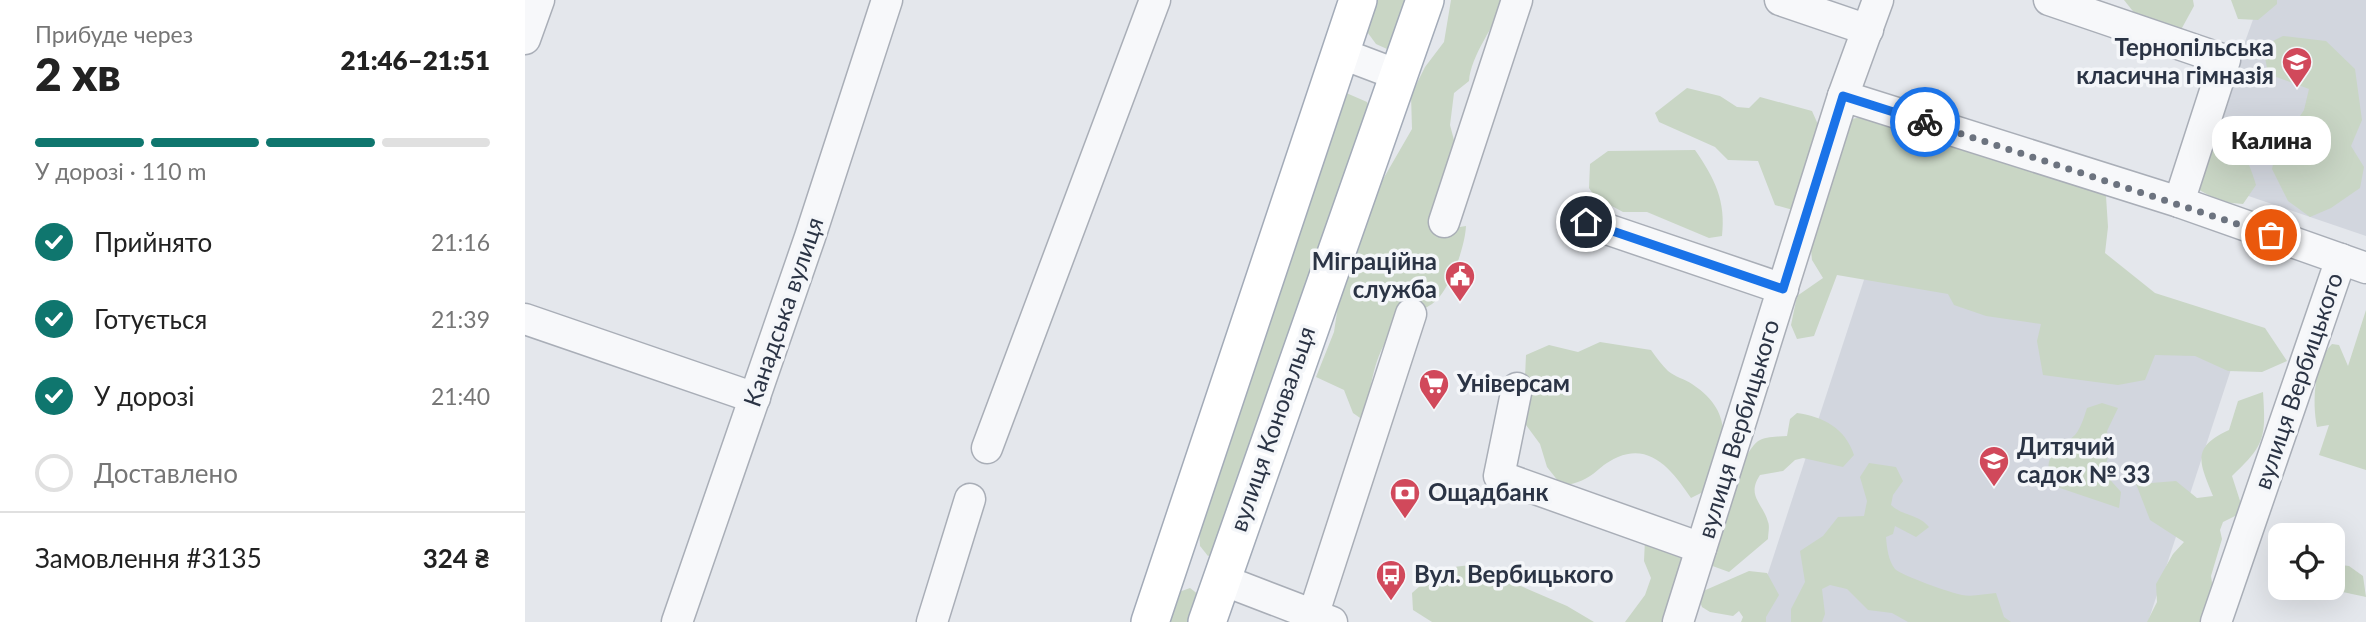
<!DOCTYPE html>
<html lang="uk">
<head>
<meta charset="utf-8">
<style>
  :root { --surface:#fff; --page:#f2f2f2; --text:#222; --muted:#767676; --line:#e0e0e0; --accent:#0f766e }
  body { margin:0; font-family:Lato,sans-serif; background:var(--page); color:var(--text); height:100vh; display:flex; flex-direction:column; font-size:26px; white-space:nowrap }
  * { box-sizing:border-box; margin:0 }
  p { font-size:23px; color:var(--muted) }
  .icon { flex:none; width:38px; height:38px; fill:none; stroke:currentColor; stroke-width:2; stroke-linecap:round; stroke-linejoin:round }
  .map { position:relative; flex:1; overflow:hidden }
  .details { display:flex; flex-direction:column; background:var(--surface); width:525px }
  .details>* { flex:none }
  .controls { position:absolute; left:1743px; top:523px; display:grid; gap:14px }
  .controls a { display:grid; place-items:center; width:77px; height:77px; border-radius:14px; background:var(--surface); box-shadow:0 7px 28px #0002; font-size:35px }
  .pin { position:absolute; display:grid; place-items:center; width:60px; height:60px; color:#fff; margin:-30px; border:4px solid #fff; border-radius:50%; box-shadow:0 2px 7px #0007 }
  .courier { position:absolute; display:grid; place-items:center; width:70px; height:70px; margin:-35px; border:5px solid #1a73e8; border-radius:50%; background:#fff; color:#222; box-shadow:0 2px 9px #0007 }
  .bubble { position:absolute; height:49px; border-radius:21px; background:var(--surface); box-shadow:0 7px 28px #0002; font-size:23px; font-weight:800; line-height:49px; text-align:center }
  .headline em { font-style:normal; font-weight:800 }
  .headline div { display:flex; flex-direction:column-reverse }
  .headline { display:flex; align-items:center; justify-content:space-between; height:119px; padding:0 35px }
  h1 { font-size:46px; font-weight:800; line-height:52px }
  .bar { display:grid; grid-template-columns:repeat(4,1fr); gap:10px 7px; align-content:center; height:84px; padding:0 35px }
  .bar i { height:9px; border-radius:5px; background:var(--line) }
  .bar .active { background:var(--accent) }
  .bar p { grid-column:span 4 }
  .line { display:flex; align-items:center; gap:18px; padding:0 35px; border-top:2px solid var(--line) }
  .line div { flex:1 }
  ol { padding:0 35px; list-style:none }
  li { display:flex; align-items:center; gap:21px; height:77px }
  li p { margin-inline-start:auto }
  li .icon { padding:7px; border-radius:50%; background:var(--accent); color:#fff; stroke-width:4 }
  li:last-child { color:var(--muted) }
  li i { width:38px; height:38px; border:4px solid var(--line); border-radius:50% }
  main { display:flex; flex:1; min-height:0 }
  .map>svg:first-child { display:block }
</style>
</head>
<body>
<main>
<section class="details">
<div class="headline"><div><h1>2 хв</h1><p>Прибуде через</p></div><em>21:46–21:51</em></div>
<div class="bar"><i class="active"></i><i class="active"></i><i class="active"></i><i></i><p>У дорозі · 110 m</p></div>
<ol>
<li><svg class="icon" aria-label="check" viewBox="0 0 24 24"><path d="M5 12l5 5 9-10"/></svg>Прийнято<p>21:16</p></li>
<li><svg class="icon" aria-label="check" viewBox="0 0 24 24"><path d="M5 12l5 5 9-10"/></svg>Готується<p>21:39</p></li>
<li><svg class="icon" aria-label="check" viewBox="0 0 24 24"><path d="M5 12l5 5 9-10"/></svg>У дорозі<p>21:40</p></li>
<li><i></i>Доставлено</li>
</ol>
<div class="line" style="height:91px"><div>Замовлення #3135</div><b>324 ₴</b></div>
</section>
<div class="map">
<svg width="1841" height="622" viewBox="0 0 1841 622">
  <rect width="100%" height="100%" fill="#e4e7ec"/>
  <g fill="#d2d6de">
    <path d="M1735 0H1841V236L1671 178Z"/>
    <path d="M1353 237 1711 354 1623 622H1227Z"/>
  </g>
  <g fill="#c9d6c5">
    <path d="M846 0H884L869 42 862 49 851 44 840 29Z"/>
    <path d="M926 0H980C969 27 946 55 944 81L929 93 925 125 930 144 922 229 941 226C940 247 925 291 907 304 892 313 875 323 864 337 847 360 846 393 838 420L828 413 819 390 791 377 809 332 814 299 842 207 887 129 886 95 900 67 919 42Z"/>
    <path d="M1599 0H1668L1669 6 1652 37 1619 25Z"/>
    <path d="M1706 0H1752V4L1733 20 1713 19Z"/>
    <path d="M1758 36 1801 41 1830 69 1837 120 1826 146 1839 167 1835 188 1806 208 1785 217 1763 201 1747 169 1750 154 1779 110 1784 89 1743 74 1738 46Z"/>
    <path d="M1162 88 1195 96 1212 107 1224 108 1235 97 1287 111 1299 138 1268 210 1250 205 1233 161 1203 160 1190 147 1134 122 1130 113Z"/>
    <path d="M819 92 842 102 847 116 692 553 683 556 675 546 674 531Z"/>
    <path d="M1345 115 1562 183 1581 196 1583 227 1580 253 1630 293 1740 328 1762 361 1737 372 1703 371 1670 356 1630 355 1620 380 1593 385 1518 375 1512 341 1516 324 1461 316 1429 305 1423 294 1312 275 1289 336 1272 339 1266 325 1272 296 1298 278 1287 260 1284 229 1318 121Z"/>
    <path d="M1684 132C1716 145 1721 153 1731 185L1718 204 1696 202 1667 186Z"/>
    <path d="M1170 150C1190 179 1201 201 1197 236L1184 238 1122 212H1098L1070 197 1064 188 1065 164 1083 151Z"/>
    <path d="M1841 310V470L1794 455 1804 425 1792 427C1787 402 1789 362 1807 344L1814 345 1823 366Z"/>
    <path d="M1075 342 1126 350C1131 357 1137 365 1143 371 1150 377 1160 379 1167 384 1212 414 1199 447 1184 489L1166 498C1150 474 1127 442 1093 457 1068 468 1072 480 1037 486L1022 467 1015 444 998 421 1001 355 1024 345 1053 352Z"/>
    <path d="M1738 392C1741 438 1740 445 1707 476L1717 507 1714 514 1698 522 1695 530 1697 539 1686 576 1690 603 1686 622H1622L1632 602 1631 584 1648 554 1659 542 1625 520 1608 476 1626 483 1651 481 1672 498 1688 496C1675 463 1665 448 1704 430L1713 401Z"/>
    <path d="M1577 403 1593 408 1582 431 1585 448 1579 473 1596 492 1594 508 1529 486C1515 455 1530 454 1550 435 1556 428 1559 417 1562 408Z"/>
    <path d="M1272 413C1299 417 1320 428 1329 455L1318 467 1278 458 1270 460 1258 471 1235 475C1221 496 1238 503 1243 522 1245 526 1243 534 1243 539L1204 572 1182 564C1190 541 1215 449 1235 440 1243 436 1254 437 1262 436L1265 419Z"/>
    <path d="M1344 463 1371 467 1378 481 1368 495 1366 505C1377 516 1394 514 1404 527L1391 537 1370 526 1368 534 1361 537C1362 548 1363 560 1370 569 1375 575 1429 594 1437 595 1447 597 1460 594 1471 593L1479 617 1486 622H1383L1367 613 1343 610 1322 589 1305 585 1297 589 1300 614 1297 622H1266V609L1280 582 1275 551 1298 536 1313 517 1339 516 1342 501 1335 477Z"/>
    <path d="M1120 540 1156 553 1160 573 1139 622H1100L1120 595 1126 578 1119 561Z"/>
    <path d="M1808 564 1824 566 1838 576 1841 597 1799 588H1808Z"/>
    <path d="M947 565 1042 606 1069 622H907L888 610 887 593C909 573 918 567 947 565Z"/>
    <path d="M1224 571 1242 573 1254 595 1241 617V622H1216L1218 617 1214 611 1208 616 1185 612 1177 607 1174 599 1176 592Z"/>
    <path d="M665 588 674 595 667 622H636L654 592Z"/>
  </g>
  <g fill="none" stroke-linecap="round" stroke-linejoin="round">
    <g stroke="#a9aeb7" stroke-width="33">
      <g id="minor">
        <path d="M1255 0 1343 30"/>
        <path d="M1524 0 1700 60 1654 202"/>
        <path d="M0 39 14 0"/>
        <path d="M815 53 873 75"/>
        <path d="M1318 96 1654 202 1841 268"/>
        <path d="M919 222 992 0"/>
        <path d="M1061 222 1258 289"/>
        <path d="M0 319 230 398"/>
        <path d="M992 388 974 476 1176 548"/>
        <path d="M462 448 630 0"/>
        <path d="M695 579 807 622"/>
        <path d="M788 616 886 314"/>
        <path d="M152 622 285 237 362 0"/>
        <path d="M407 622 445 499"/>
        <path d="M1153 622 1318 96 1353 0"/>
        <path d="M1691 622 1816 259"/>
      </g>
    </g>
    <g stroke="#a3abb8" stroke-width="40">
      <g id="major">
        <path d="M625 622 833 0"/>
        <path d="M682 622 900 0"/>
      </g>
    </g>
    <use href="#minor" stroke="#f7f8fa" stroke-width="30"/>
    <use href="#major" stroke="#fff" stroke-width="37"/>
  </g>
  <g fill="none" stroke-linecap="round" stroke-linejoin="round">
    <path stroke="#6c737f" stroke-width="7" stroke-dasharray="0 12.6" d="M1400 122 1746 235"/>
    <path stroke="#1a73e8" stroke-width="9" d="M1061 222 1258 289 1318 96 1400 122"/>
  </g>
  <defs>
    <g id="school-pin" transform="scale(1.575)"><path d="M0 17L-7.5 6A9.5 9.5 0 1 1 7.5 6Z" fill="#d1495b" stroke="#f4f6f9"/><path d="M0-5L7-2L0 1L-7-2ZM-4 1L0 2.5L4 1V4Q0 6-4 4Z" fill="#fff"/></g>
    <g id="civic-pin" transform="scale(1.575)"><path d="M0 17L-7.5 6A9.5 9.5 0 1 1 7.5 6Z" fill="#d1495b" stroke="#f4f6f9"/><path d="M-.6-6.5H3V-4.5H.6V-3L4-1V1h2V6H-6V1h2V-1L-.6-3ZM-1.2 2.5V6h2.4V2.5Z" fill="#fff"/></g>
    <g id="supermarket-pin" transform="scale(1.575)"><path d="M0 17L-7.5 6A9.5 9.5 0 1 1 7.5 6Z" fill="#d1495b" stroke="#f4f6f9"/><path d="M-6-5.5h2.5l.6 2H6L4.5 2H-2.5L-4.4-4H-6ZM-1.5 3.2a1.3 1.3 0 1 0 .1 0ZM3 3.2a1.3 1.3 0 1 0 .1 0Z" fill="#fff"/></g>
    <g id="bank-pin" transform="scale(1.575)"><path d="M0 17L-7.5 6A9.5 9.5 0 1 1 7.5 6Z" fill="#d1495b" stroke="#f4f6f9"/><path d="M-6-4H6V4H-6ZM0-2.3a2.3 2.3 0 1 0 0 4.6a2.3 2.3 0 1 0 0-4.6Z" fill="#fff"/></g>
    <g id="bus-pin" transform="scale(1.575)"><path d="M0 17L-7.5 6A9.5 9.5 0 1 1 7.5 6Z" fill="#d1495b" stroke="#f4f6f9"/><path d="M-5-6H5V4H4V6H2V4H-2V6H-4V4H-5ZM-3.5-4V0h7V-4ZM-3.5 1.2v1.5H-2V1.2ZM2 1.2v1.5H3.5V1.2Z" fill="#fff"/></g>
  </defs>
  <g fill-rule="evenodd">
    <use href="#school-pin" x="1772" y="62"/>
    <use href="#civic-pin" x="935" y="276"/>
    <use href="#supermarket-pin" x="909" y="384"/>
    <use href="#school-pin" x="1469" y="461"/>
    <use href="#bank-pin" x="880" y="493"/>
    <use href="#bus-pin" x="866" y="575"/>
  </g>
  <g text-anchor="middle" stroke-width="7" stroke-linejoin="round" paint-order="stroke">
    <g font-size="24" font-weight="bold" fill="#2b3445" stroke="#f4f6f9" text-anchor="start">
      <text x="1749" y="56" text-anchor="end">Тернопільська<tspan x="1749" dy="28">класична гімназія</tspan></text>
      <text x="912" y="270" text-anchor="end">Міграційна<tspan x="912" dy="28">служба</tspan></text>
      <text x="932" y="392">Універсам</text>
      <text x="1492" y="455">Дитячий<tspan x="1492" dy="28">садок № 33</tspan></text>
      <text x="903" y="501">Ощадбанк</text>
      <text x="889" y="583">Вул. Вербицького</text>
    </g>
    <g font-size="24" fill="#2b3445" stroke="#f4f6f9">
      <text transform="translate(259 312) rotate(-71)" y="8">Канадська вулиця</text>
      <text transform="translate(1774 381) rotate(-71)" y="8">вулиця Вербицького</text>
      <text transform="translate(748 429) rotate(-71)" y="8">вулиця Коновальця</text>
      <text transform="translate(1214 429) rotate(-73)" y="8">вулиця Вербицького</text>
    </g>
  </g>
</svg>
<div class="controls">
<a><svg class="icon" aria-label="locate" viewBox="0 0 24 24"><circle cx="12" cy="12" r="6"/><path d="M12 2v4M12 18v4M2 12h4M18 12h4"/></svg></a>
</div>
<div class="pin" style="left:1746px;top:235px;background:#ea580c"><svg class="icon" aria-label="bag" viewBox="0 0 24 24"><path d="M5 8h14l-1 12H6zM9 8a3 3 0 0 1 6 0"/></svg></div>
<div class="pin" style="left:1061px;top:222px;background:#1f2937"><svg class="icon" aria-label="home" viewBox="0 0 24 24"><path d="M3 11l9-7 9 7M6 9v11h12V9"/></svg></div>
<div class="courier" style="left:1400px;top:122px"><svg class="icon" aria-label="bike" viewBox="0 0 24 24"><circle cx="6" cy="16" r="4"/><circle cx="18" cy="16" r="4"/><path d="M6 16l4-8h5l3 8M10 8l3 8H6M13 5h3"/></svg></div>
<div class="bubble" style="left:1687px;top:116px;width:119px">Калина</div>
</div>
</main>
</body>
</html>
